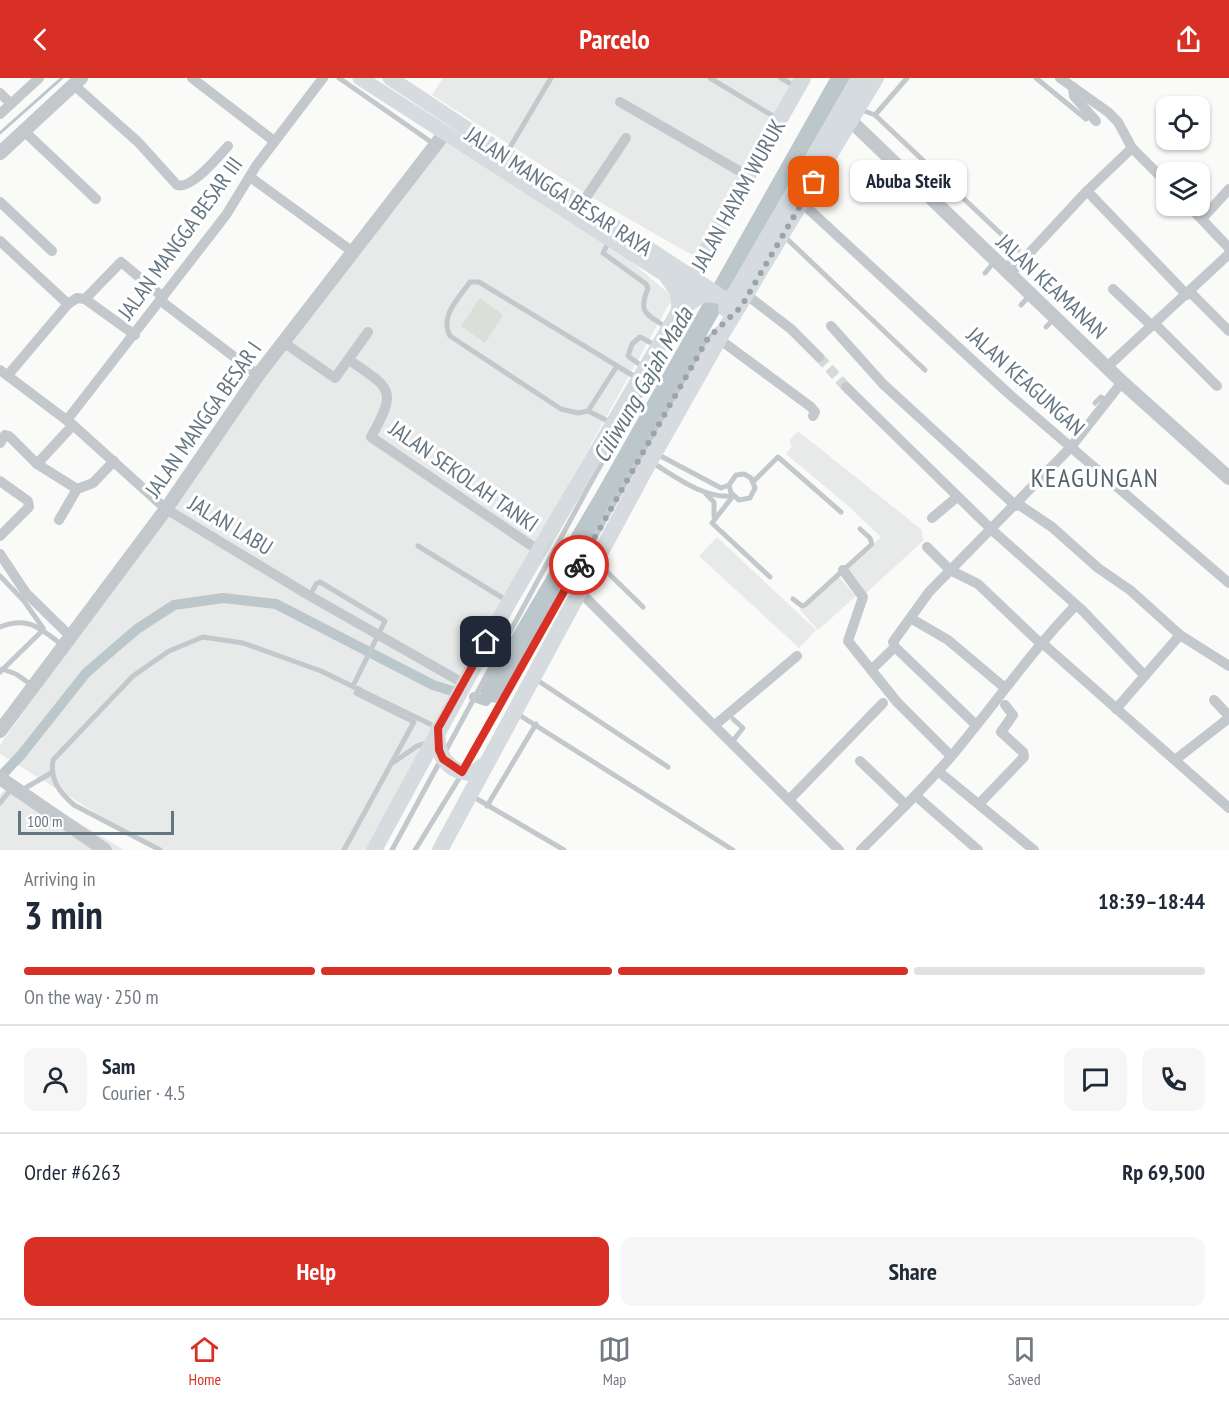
<!DOCTYPE html>
<html lang="en">
<head>
<meta charset="utf-8">
<style>
  :root { --surface:#fff; --page:#f6f6f7; --text:#1f2937; --muted:#747a83; --line:#e0e1e3; --accent:#d93025 }
  body { margin:0; font-family:"PT Sans Narrow",sans-serif; background:var(--page); color:var(--text); height:100vh; display:flex; flex-direction:column; font-size:22px; white-space:nowrap }
  * { box-sizing:border-box; margin:0 }
  p { font-size:20px; color:var(--muted) }
  .icon { flex:none; width:33px; height:33px; fill:none; stroke:currentColor; stroke-width:2; stroke-linecap:round; stroke-linejoin:round }
  .map { position:relative; height:772px; overflow:hidden }
  .drawer { display:flex; flex-direction:column; background:var(--surface); flex:1 }
  .drawer>* { flex:none }
  .fabs { position:absolute; left:1156px; top:18px; display:grid; gap:12px }
  .fabs a { display:grid; place-items:center; width:54px; height:54px; border-radius:12px; background:var(--surface); box-shadow:0 2px 4px #0004; font-size:30px }
  .scale { position:absolute; left:18px; bottom:15px; width:156px; box-sizing:border-box; padding-left:6px; border:3px solid #657683; border-top:0; font-size:16px; line-height:21px; white-space:nowrap; color:#657683; -webkit-text-stroke:4px #fff; paint-order:stroke }
  .pin { position:absolute; display:grid; place-items:center; width:51px; height:51px; color:#fff; margin:-26px; border-radius:12px; box-shadow:0 3px 9px #0006 }
  .courier { position:absolute; display:grid; place-items:center; width:60px; height:60px; margin:-30px; border:4px solid #d93025; border-radius:50%; background:#fff; color:#222; box-shadow:0 2px 8px #0007 }
  .bubble { position:absolute; height:42px; border-radius:12px; background:var(--surface); box-shadow:0 2px 4px #0004; font-size:20px; font-weight:700; line-height:42px; text-align:center }
  .overview em { font-style:normal; font-weight:700 }
  .overview div { display:flex; flex-direction:column-reverse }
  .overview { display:flex; align-items:center; justify-content:space-between; height:102px; padding:0 24px }
  h1 { font-size:39px; font-weight:700; line-height:45px }
  .bar { display:grid; grid-template-columns:repeat(4,1fr); gap:9px 6px; align-content:center; height:72px; padding:0 24px }
  .bar i { height:8px; border-radius:4px; background:var(--line) }
  .bar .on { background:var(--accent) }
  .bar p { grid-column:span 4 }
  .line { display:flex; align-items:center; gap:15px; padding:0 24px; border-top:2px solid var(--line) }
  .line div { flex:1 }
  .round { display:grid; place-items:center; flex:none; width:63px; height:63px; border-radius:12px; background:var(--page) }
  .action { display:flex; gap:12px; margin-top:auto; padding:12px 24px }
  .action a { flex:1; height:69px; border-radius:12px; background:var(--accent); color:#fff; font-size:24px; font-weight:700; line-height:69px; text-align:center }
  .action a+a { background:var(--page); color:var(--text) }
  header { display:flex; justify-content:space-between; align-items:center; height:78px; padding:0 24px; background:var(--accent); color:#fff; font-size:27px; font-weight:700 }
  .tabs { display:flex; justify-content:space-around; align-items:center; height:84px; border-top:2px solid var(--line); background:var(--surface); font-size:16px; color:var(--muted) }
  .tabs a { display:grid; justify-items:center; gap:3px }
  .tabs .on { color:var(--accent) }
  .map>svg:first-child { display:block }
</style>
</head>
<body>
<header><svg class="icon" aria-label="back" viewBox="0 0 24 24"><path d="M15 5l-7 7 7 7"/></svg>Parcelo<svg class="icon" aria-label="share" viewBox="0 0 24 24"><path d="M12 15V3M7 8l5-5 5 5M5 13v7h14v-7"/></svg></header>
<div class="map">
<svg width="1229" height="772" viewBox="0 0 1229 772">
  <rect width="100%" height="100%" fill="#fafaf8"/>
  <g fill="#e8e9e9">
    <path d="M443 0H801L697 180 591 119 432 17Z"/>
    <path d="M451 50 505 77 673 219 365 772H156L0 676V667L289 259Z"/>
    <path d="M798 353 922 452 923 463 865 516 846 493 881 459 845 425 786 376 792 368 789 363Z"/>
    <path d="M717 459 816 552 799 570 699 478Z"/>
    <path d="M838 498 856 518 818 552 800 532Z"/>
    <path d="M11 704 124 772H0V717Z"/>
  </g>
  <path fill="#dadfd7" d="M480 220 503 237 485 265 461 248Z"/>
  <path fill="#bbc7cb" d="M830 0H853L507 609 496 625 486 623 479 613 597 413Z"/>
  <g fill="none" stroke-linecap="round" stroke-linejoin="round">
    <path stroke="#bbc7cb" stroke-width="3" d="M0 55 62 0"/>
    <g stroke="#bbc7cb" stroke-width="10">
      <path d="M474 619 486 623 493 613"/>
      <path d="M0 699 21 677 86 595 137 551 174 527 223 520 276 526 433 607 455 614"/>
    </g>
    <path stroke="#d5d9db" stroke-width="10" stroke-dasharray="10 5" stroke-linecap="butt" d="M819 279 846 309"/>
    <g stroke="#c3c8cc" stroke-width="5">
      <path d="M339 0 434 66"/>
      <path d="M710 0 778 41"/>
      <path d="M781 0 796 9"/>
      <path d="M1036 0 1086 41"/>
      <path d="M859 31 875 37 907 0"/>
      <path d="M875 37 1018 172"/>
      <path d="M506 76 551 0"/>
      <path d="M785 159 925 292"/>
      <path d="M609 163 603 175 646 206 648 210C638 235 645 235 666 249"/>
      <path d="M1005 190 1012 180 1010 169"/>
      <path d="M985 195 995 183"/>
      <path d="M1021 227 1030 217"/>
      <path d="M1046 249 1055 240"/>
      <path d="M643 289 628 278 632 266 640 259 657 268"/>
      <path d="M1095 325 1101 319 1107 324"/>
      <path d="M588 333 617 288"/>
      <path d="M612 345 588 333 578 335 561 331 450 258C439 238 459 220 470 204H479L637 300"/>
      <path d="M657 376 721 410 729 407 736 397 744 396 751 400 755 410 750 420 739 422 731 415 729 407"/>
      <path d="M653 385C676 399 704 421 733 418"/>
      <path d="M754 403 778 379 841 434"/>
      <path d="M706 416 714 424V438"/>
      <path d="M733 418 712 445 770 499"/>
      <path d="M418 468 506 522"/>
      <path d="M599 486 643 529"/>
      <path d="M0 498 24 523 43 550"/>
      <path d="M310 518 316 506 320 504 385 543 353 608"/>
      <path d="M793 521 802 528 805 527 872 466 870 460 860 451"/>
      <path d="M0 549C29 538 40 550 62 567"/>
      <path d="M2 591 16 596 33 608"/>
      <path d="M0 594 43 552"/>
      <path d="M534 600 668 689"/>
      <path d="M516 635 733 772"/>
      <path d="M732 664 743 650 733 641"/>
      <path d="M394 684 417 668 427 665"/>
      <path d="M22 712 51 695"/>
      <path d="M472 718 564 772"/>
      <path d="M0 725 12 710"/>
      <path d="M487 728 536 646"/>
      <path d="M160 772 74 727C59 714 50 702 53 682L133 598 169 573 203 559 243 565 321 593 436 649"/>
      <path d="M344 772 414 644 356 615 359 611"/>
      <path d="M392 772 590 406 662 279"/>
      <path d="M415 772 463 694 705 264 718 251"/>
    </g>
    <g stroke="#c3c8cc" stroke-width="10">
      <path d="M192 0 274 63"/>
      <path d="M1060 0 1108 34 1118 44 1132 70 1167 105"/>
      <path d="M74 7 138 64 177 107C191 112 218 79 228 68"/>
      <path d="M1073 9 1074 18 1096 43"/>
      <path d="M0 15 11 26"/>
      <path d="M620 24 748 98"/>
      <path d="M0 36 39 0"/>
      <path d="M24 53 96 121"/>
      <path d="M250 99 353 174"/>
      <path d="M1087 113 1187 217"/>
      <path d="M0 124 52 173"/>
      <path d="M802 125 1009 316 1229 505"/>
      <path d="M581 127 626 60"/>
      <path d="M1189 128 1229 170"/>
      <path d="M1202 141 1229 111"/>
      <path d="M0 163 68 226"/>
      <path d="M1009 197 1087 113 1132 70"/>
      <path d="M1113 211 1152 248"/>
      <path d="M1190 214 1229 253"/>
      <path d="M748 218 791 251 819 279"/>
      <path d="M85 221 121 184 163 219"/>
      <path d="M161 223 258 297"/>
      <path d="M1155 246 1217 308"/>
      <path d="M831 248 883 306 1016 428"/>
      <path d="M719 261 811 329 815 334 813 338"/>
      <path d="M283 264 335 300 368 254"/>
      <path d="M349 282C391 311 398 311 371 359L538 472"/>
      <path d="M1107 289 1229 176"/>
      <path d="M0 292 73 347 166 431 310 518 463 605"/>
      <path d="M8 297 68 226 77 220 85 221 135 257"/>
      <path d="M846 309 992 452 1082 532 1145 598"/>
      <path d="M67 342 226 137 256 88 323 0"/>
      <path d="M73 347 37 386 77 411"/>
      <path d="M0 365 5 357 9 358 37 386"/>
      <path d="M0 403 28 423 29 429 0 458"/>
      <path d="M1018 426 1052 449 1098 490 1130 512 1180 557 1229 588"/>
      <path d="M932 440 957 419"/>
      <path d="M59 442 77 411 93 405 114 383"/>
      <path d="M927 469 950 492 978 506 1040 565"/>
      <path d="M0 476 26 515 71 559"/>
      <path d="M843 492 863 519 848 563 897 624 951 678"/>
      <path d="M580 514 839 772"/>
      <path d="M912 541 948 562 1005 610"/>
      <path d="M1041 564 1229 730"/>
      <path d="M895 569 976 647"/>
      <path d="M871 592 895 569 893 564 929 514 1071 369 1122 304"/>
      <path d="M1214 622 1229 638"/>
      <path d="M1116 631 1180 557"/>
      <path d="M715 647 797 578"/>
      <path d="M1175 682 1229 640"/>
      <path d="M860 683 906 727"/>
      <path d="M938 693 1034 772"/>
      <path d="M916 718 978 772"/>
      <path d="M789 722 883 625"/>
      <path d="M979 726 1024 679 1023 674 1001 654 1013 637 1005 627"/>
      <path d="M861 772C891 742 922 712 950 680 992 630 1029 576 1075 528"/>
    </g>
    <g stroke="#c3c8cc" stroke-width="14">
      <path d="M851 43 1122 304 1229 400"/>
      <path d="M0 75 81 0"/>
      <path d="M0 653 166 431 258 297 444 56"/>
      <path d="M0 700 105 772"/>
    </g>
    <g stroke="#d6dbdf" stroke-width="15">
      <path d="M360 0 678 205"/>
      <path d="M390 0 716 215"/>
    </g>
    <g stroke="#d6dbdf" stroke-width="16">
      <path d="M668 200 678 214 679 228"/>
      <path d="M726 231 859 0"/>
      <path d="M678 234 682 221 711 163 803 0"/>
      <path d="M438 651C435 675 447 695 473 695L487 685"/>
      <path d="M374 772 509 524 678 235C696 219 706 209 729 223"/>
      <path d="M440 772 650 383 719 261 876 0"/>
    </g>
  </g>
  <g fill="none" stroke-linecap="round" stroke-linejoin="round">
    <path stroke="#99a4ac" stroke-width="6" stroke-dasharray="0 10.8" d="M579 487 708 260 741 229 814 104"/>
    <path stroke="#d93025" stroke-width="8" d="M486 564 438 650 439 672 443 681 462 694 579 487"/>
  </g>
  <g text-anchor="middle" stroke-width="6" stroke-linejoin="round" paint-order="stroke">
    <g font-size="22" fill="#657683" stroke="#fff">
      <text transform="translate(559 113) rotate(33)" y="8">JALAN MANGGA BESAR RAYA</text>
      <text transform="translate(738 117) rotate(-61)" y="8">JALAN HAYAM WURUK</text>
      <text transform="translate(180 160) rotate(-54)" y="8">JALAN MANGGA BESAR III</text>
      <text transform="translate(1052 208) rotate(43)" y="8">JALAN KEAMANAN</text>
      <text transform="translate(1026 303) rotate(42)" y="8">JALAN KEAGUNGAN</text>
      <text transform="translate(203 341) rotate(-55)" y="8">JALAN MANGGA BESAR I</text>
      <text transform="translate(464 398) rotate(35)" y="8">JALAN SEKOLAH TANKI</text>
      <text transform="translate(231 447) rotate(31)" y="8">JALAN LABU</text>
    </g>
    <g font-size="24" font-style="italic" fill="#60757c" stroke="#fff">
      <text transform="translate(643 307) rotate(-60)" y="8">Ciliwung Gajah Mada</text>
    </g>
    <g font-size="26" letter-spacing="1.5" fill="#57646e" stroke="#fff">
      <text x="1095" y="409">KEAGUNGAN</text>
    </g>
  </g>
</svg>
<div class="fabs">
<a><svg class="icon" aria-label="locate" viewBox="0 0 24 24"><circle cx="12" cy="12" r="6"/><path d="M12 2v4M12 18v4M2 12h4M18 12h4"/></svg></a>
<a><svg class="icon" aria-label="layers" viewBox="0 0 24 24"><path d="M12 4l9 5-9 5-9-5zM3 14l9 5 9-5"/></svg></a>
</div>
<div class="scale">100 m</div>
<div class="pin" style="left:814px;top:104px;background:#ea580c"><svg class="icon" aria-label="bag" viewBox="0 0 24 24"><path d="M5 8h14l-1 12H6zM9 8a3 3 0 0 1 6 0"/></svg></div>
<div class="pin" style="left:486px;top:564px;background:#1f2937"><svg class="icon" aria-label="home" viewBox="0 0 24 24"><path d="M3 11l9-7 9 7M6 9v11h12V9"/></svg></div>
<div class="courier" style="left:579px;top:487px"><svg class="icon" aria-label="bike" viewBox="0 0 24 24"><circle cx="6" cy="16" r="4"/><circle cx="18" cy="16" r="4"/><path d="M6 16l4-8h5l3 8M10 8l3 8H6M13 5h3"/></svg></div>
<div class="bubble" style="left:850px;top:82px;width:117px">Abuba Steik</div>
</div>
<section class="drawer">
<div class="overview"><div><h1>3 min</h1><p>Arriving in</p></div><em>18:39–18:44</em></div>
<div class="bar"><i class="on"></i><i class="on"></i><i class="on"></i><i></i><p>On the way · 250 m</p></div>
<div class="line" style="height:108px"><a class="round"><svg class="icon" aria-label="person" viewBox="0 0 24 24"><circle cx="12" cy="8" r="4"/><path d="M4 21q1-7 8-7t8 7"/></svg></a><div><b>Sam</b><p>Courier · 4.5</p></div><a class="round"><svg class="icon" aria-label="chat" viewBox="0 0 24 24"><path d="M4 5h16v11H9l-5 4z"/></svg></a><a class="round"><svg class="icon" aria-label="phone" viewBox="0 0 24 24"><path d="M5 4h4l2 5-3 2q2 4 5 5l2-3 5 2v4C11 20 4 13 5 4z"/></svg></a></div>
<div class="line" style="height:78px"><div>Order #6263</div><b>Rp 69,500</b></div>
<div class="action"><a>Help</a><a>Share</a></div>
</section>
<nav class="tabs">
<a class="on"><svg class="icon" aria-label="home" viewBox="0 0 24 24"><path d="M3 11l9-7 9 7M6 9v11h12V9"/></svg>Home</a>
<a><svg class="icon" aria-label="map" viewBox="0 0 24 24"><path d="M3 6l6-2 6 2 6-2v14l-6 2-6-2-6 2zM9 4v14M15 6v14"/></svg>Map</a>
<a><svg class="icon" aria-label="saved" viewBox="0 0 24 24"><path d="M7 4h10v16l-5-4-5 4z"/></svg>Saved</a>
</nav>
</body>
</html>
